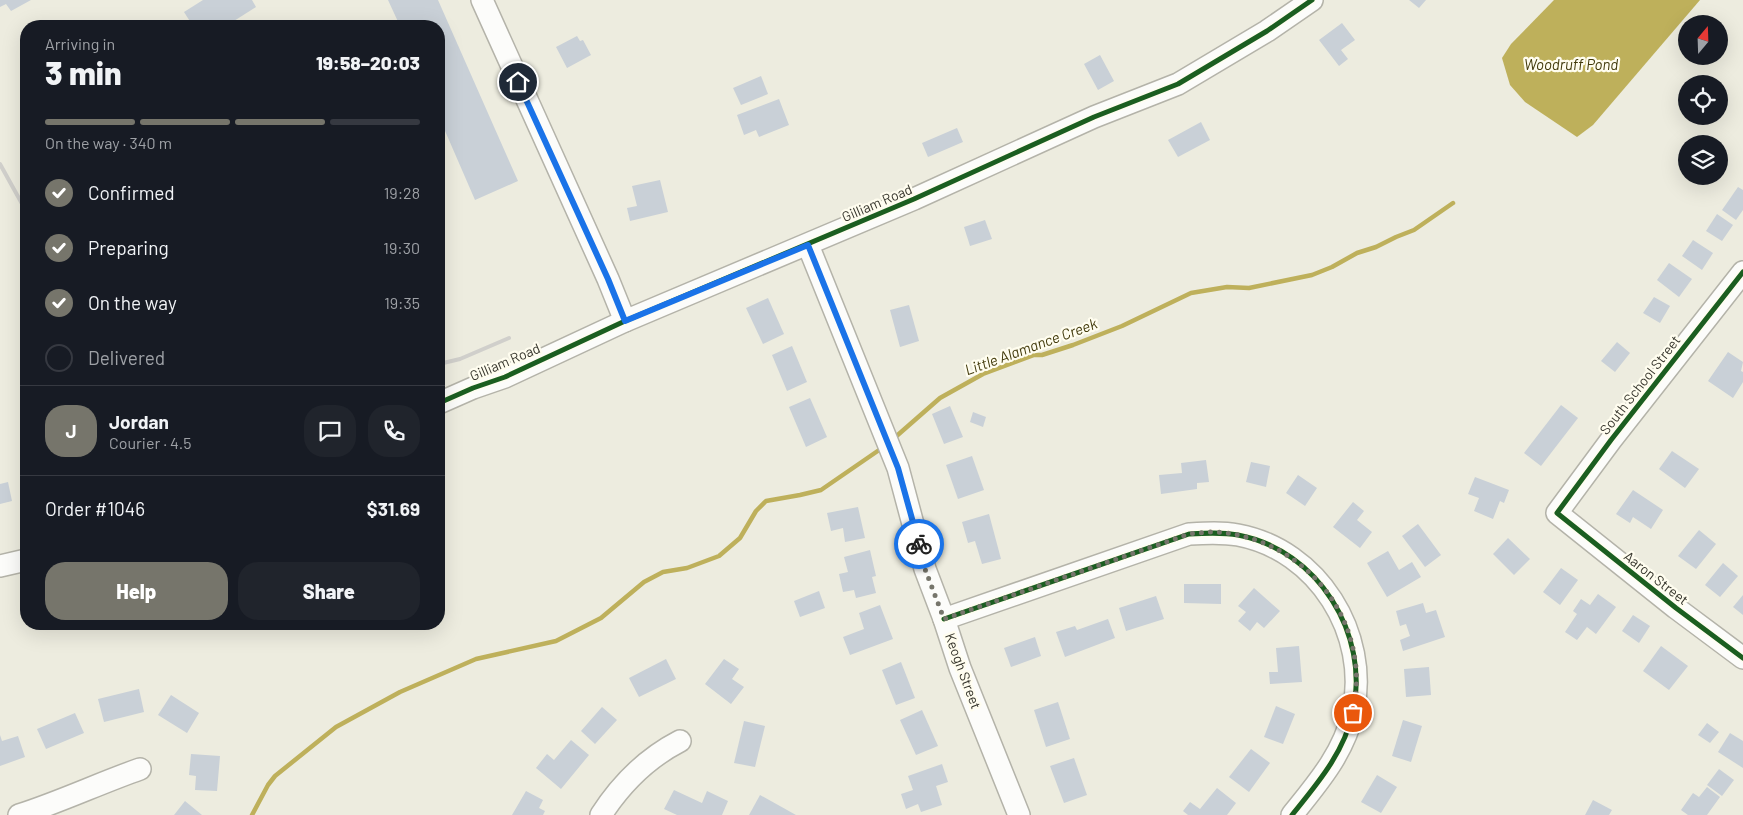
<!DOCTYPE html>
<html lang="en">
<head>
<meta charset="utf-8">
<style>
  :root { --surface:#171b24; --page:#20242c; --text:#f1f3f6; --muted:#9ea1a6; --line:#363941; --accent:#76756b }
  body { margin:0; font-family:Barlow,sans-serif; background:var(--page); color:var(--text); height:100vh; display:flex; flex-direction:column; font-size:19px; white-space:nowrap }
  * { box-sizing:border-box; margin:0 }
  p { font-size:16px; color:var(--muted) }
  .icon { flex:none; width:28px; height:28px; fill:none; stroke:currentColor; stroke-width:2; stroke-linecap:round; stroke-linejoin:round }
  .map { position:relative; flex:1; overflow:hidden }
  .drawer { position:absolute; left:20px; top:20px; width:425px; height:610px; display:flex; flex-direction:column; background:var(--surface); border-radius:20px; box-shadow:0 5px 20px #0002 }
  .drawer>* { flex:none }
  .needle { width:32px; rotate:19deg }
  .buttons { position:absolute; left:1678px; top:15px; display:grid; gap:10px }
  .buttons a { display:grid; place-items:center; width:50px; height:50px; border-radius:50%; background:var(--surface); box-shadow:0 5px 20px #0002; font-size:25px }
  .pin { position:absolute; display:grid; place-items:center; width:42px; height:42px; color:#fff; margin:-21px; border:2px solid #fff; border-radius:50%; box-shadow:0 1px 5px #0007 }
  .courier { position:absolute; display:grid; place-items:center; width:50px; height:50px; margin:-25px; border:4px solid #1a73e8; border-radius:50%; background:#fff; color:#222; box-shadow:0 1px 6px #0007 }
  .headline em { font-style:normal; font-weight:800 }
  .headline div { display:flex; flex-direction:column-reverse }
  .headline { display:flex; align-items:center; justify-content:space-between; height:85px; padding:0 25px }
  h1 { font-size:32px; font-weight:800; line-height:38px }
  .bar { display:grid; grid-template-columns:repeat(4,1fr); gap:8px 5px; align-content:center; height:60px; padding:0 25px }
  .bar i { height:6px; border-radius:4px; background:var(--line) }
  .bar .current { background:var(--accent) }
  .bar p { grid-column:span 4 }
  .line { display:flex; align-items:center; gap:12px; padding:0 25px; border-top:1px solid var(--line) }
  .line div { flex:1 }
  .round { display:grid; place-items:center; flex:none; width:52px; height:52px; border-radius:20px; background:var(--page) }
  ol { padding:0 25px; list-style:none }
  li { display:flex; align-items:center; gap:15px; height:55px }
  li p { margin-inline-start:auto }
  li .icon { padding:5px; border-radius:50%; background:var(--accent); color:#fff; stroke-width:4 }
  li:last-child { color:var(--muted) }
  li i { width:28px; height:28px; border:2px solid var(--line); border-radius:50% }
  .primary-button { display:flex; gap:10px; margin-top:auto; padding:10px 25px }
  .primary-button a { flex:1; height:58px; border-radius:20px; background:var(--accent); color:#fff; font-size:20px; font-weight:800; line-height:58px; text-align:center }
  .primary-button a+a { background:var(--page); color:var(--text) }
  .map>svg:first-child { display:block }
</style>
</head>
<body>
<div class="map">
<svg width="1743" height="815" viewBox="0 0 1743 815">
  <rect width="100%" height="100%" fill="#edecdf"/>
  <path fill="#beb05b" d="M1554 0H1700L1593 125 1577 137 1525 102 1510 85 1502 58 1511 44Z"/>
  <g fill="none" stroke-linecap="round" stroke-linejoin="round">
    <g stroke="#beb05b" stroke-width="4.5">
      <path d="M892 440 940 398 983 374 1034 355H1042L1073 345 1122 326 1191 293 1227 287 1249 288 1312 275 1332 267 1357 253 1376 247 1396 237 1414 230 1453 203"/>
      <path d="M252 815 268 785 275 776 336 727 400 692 476 659 556 641 601 618 644 582 663 572 687 568 719 556 740 538 756 511 766 501 800 495 821 490 882 448"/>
    </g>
  </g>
  <g fill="#c9d0d7">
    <path d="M0 0H31L11 11 6 4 0 7Z"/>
    <path d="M203 0H252L256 7 226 26H193L184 12Z"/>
    <path d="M388 0H438L518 181 475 200 439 117V26H400Z"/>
    <path d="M1409 0H1426L1419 8Z"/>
    <path d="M1342 23 1355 40 1341 50 1348 59 1339 66 1319 40Z"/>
    <path d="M577 36 580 41 583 40 591 55 567 68 556 47Z"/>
    <path d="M1100 55 1114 81 1098 90 1084 64Z"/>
    <path d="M761 76 768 94 741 105 733 88Z"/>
    <path d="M779 99 789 125 759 137 756 130 744 135 737 115Z"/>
    <path d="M1201 122 1210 140 1178 157 1168 140Z"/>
    <path d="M957 128 963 142 928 157 922 143Z"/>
    <path d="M660 180 668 212 630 221 627 208 637 206 632 186Z"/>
    <path d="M1738 187 1743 190V210L1736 220 1722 210Z"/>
    <path d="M1717 214 1733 225 1722 241 1706 231Z"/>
    <path d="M985 220 992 239 970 246 964 227Z"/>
    <path d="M1693 240 1713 253 1702 270 1682 256Z"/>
    <path d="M1669 263 1692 279 1679 297 1657 280Z"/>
    <path d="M1654 297 1670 306 1660 323 1643 313Z"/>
    <path d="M768 298 784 334 763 344 746 308Z"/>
    <path d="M909 305 919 341 900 347 890 310Z"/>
    <path d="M1617 342 1630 353 1615 372 1601 361Z"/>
    <path d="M792 346 807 382 787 391 772 355Z"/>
    <path d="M1728 352 1743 362 1741 371 1743 372V382L1733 398 1708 381Z"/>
    <path d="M810 398 827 437 806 447 789 407Z"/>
    <path d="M1561 405 1578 418 1541 466 1524 453Z"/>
    <path d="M950 406 963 437 944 444 932 414Z"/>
    <path d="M973 412 986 417 983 427 970 422Z"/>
    <path d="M1672 451 1699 469 1685 488 1659 469Z"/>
    <path d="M972 456 984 490 958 499 946 465Z"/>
    <path d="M1206 460 1209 482 1197 483V489L1161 494 1159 475 1182 473 1181 463Z"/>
    <path d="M1251 462 1270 466 1266 487 1246 482Z"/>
    <path d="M1298 475 1317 488 1305 506 1286 493Z"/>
    <path d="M1475 477 1509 490 1504 503 1500 501 1493 519 1474 511 1479 498 1468 494Z"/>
    <path d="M8 482 12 501 0 504V484Z"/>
    <path d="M1633 490 1663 510 1651 529 1633 517 1630 523 1616 514Z"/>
    <path d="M1353 502 1364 511 1357 520 1372 532 1360 548 1333 527Z"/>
    <path d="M858 507 865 538 845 542 843 528 831 531 827 513Z"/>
    <path d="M989 514 1001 559 982 564 975 541 968 543 962 522Z"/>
    <path d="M1418 524 1441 555 1425 567 1402 536Z"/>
    <path d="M1699 530 1716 544 1696 569 1678 556Z"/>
    <path d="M1508 538 1530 559 1514 575 1493 554Z"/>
    <path d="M870 550 876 576 872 577 876 593 856 598 854 590 843 592 839 574 848 572 844 557Z"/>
    <path d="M1388 551 1399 570 1412 562 1421 577 1387 597 1367 563Z"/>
    <path d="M1723 563 1738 576 1720 597 1705 585Z"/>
    <path d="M1561 568 1578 580 1560 605 1543 592Z"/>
    <path d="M1184 584H1221V604L1184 603Z"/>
    <path d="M1254 588 1280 611 1264 628 1257 622 1250 631 1238 621 1246 612 1238 606Z"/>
    <path d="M819 591 825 608 800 617 794 601Z"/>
    <path d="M1598 594 1616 607 1596 634 1587 627 1577 640 1565 632 1577 614 1573 611 1581 599 1590 605Z"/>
    <path d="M1743 595V615L1733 607Z"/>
    <path d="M1156 596 1164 619 1126 631 1119 608Z"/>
    <path d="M1423 603 1426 613 1436 610 1445 637 1403 651 1400 640 1410 636 1406 624 1400 626 1396 611Z"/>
    <path d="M880 605 893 639 850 655 843 637 864 629 859 613Z"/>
    <path d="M1633 615 1650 626 1639 643 1622 631Z"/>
    <path d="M1108 619 1115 638 1065 657 1056 632 1075 626 1077 630Z"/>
    <path d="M1035 637 1041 656 1011 667 1004 648Z"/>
    <path d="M1299 646 1302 682 1270 684 1269 672H1278L1276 648Z"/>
    <path d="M1661 646 1688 666 1669 690 1643 671Z"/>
    <path d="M666 659 676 679 639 697 629 678Z"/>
    <path d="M724 659 739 669 732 679 744 687 731 704 705 684Z"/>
    <path d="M901 662 915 698 896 705 882 670Z"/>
    <path d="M1429 667 1431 695 1406 697 1404 669Z"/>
    <path d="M139 689 144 712 104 722 98 699Z"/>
    <path d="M171 695 199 713 187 733 158 715Z"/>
    <path d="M1058 702 1070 739 1046 747 1034 710Z"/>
    <path d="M1276 706 1295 714 1283 744 1264 737Z"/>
    <path d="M602 707 617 720 595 744 581 731Z"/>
    <path d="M922 710 938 746 916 755 900 720Z"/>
    <path d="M75 713 84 733 46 749 37 729Z"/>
    <path d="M1403 720 1422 726 1411 762 1392 756Z"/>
    <path d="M744 721 765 726 755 767 734 763Z"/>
    <path d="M1707 723 1719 732 1710 743 1698 735Z"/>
    <path d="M1730 733 1743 741V768L1718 752Z"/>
    <path d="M0 735 2 741 18 736 25 757 0 766Z"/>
    <path d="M571 740 589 755 561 789 536 768 547 754 554 760Z"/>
    <path d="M1251 749 1270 763 1249 792 1229 777Z"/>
    <path d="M191 754 220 756 217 791 195 790 196 776 189 775Z"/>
    <path d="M1074 758 1087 795 1064 803 1050 766Z"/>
    <path d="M942 764 948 782 936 786 942 805 921 812 918 804 906 809 901 794 913 790 908 776Z"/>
    <path d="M1719 769 1734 780 1722 796 1707 785Z"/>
    <path d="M1377 775 1397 787 1381 813 1361 802Z"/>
    <path d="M1707 787 1720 797 1707 815H1688L1681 810 1693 793 1699 797Z"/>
    <path d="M1217 788 1236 803 1227 815H1188L1183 811 1190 802 1200 809Z"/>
    <path d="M674 790 702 803 707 791 728 801 722 815H677L664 809Z"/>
    <path d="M526 791 543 800 539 808 545 811 543 815H512Z"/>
    <path d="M760 795 796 815H749Z"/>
    <path d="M1593 800 1612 810 1609 815H1585Z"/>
    <path d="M185 801 202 815H174Z"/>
  </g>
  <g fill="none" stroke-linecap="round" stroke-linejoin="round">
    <g stroke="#b4b3a9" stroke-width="24">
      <g id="minor">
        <path d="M482 0 608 279 625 321"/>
        <path d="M808 245 898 468 925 569 944 619 960 668 1019 815"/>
        <path d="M1743 272 1611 440 1557 513 1676 608 1743 658"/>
        <path d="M439 403 473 388 505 377 625 321 914 199 1094 117 1178 84 1267 31 1312 0"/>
        <path d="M0 566 26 560"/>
        <path d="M944 619 1189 534C1206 533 1222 532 1238 535 1318 550 1370 634 1353 712 1344 753 1317 784 1292 815"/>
        <path d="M19 815C60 802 100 783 140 769"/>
        <path d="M601 815C621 784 647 758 680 741"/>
      </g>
    </g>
    <use href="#minor" stroke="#fcfcfa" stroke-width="21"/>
    <g stroke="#d0cfcb" stroke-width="4">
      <path d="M0 164 26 211"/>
      <path d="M439 364 460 359 509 338"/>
    </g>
    <g stroke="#fffdef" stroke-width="8">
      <g id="cycleway">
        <path d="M1743 272 1611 440 1557 513 1676 608 1743 658"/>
        <path d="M439 403 473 388 505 377 625 321 914 199 1094 117 1178 84 1267 31 1312 0"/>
        <path d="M944 619 1189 534C1206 533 1222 532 1238 535 1318 550 1370 634 1353 712 1344 753 1317 784 1292 815"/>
      </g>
    </g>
    <use href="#cycleway" stroke="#1b5e20" stroke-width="5"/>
  </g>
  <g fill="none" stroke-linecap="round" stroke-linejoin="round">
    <path stroke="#76756b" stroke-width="5" stroke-dasharray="0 9" d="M919 544 925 569 944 619 1189 534C1198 533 1207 532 1216 532 1286 536 1346 591 1355 660 1358 678 1356 696 1353 713"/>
    <path stroke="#1a73e8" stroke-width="6" d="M518 82 608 279 625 321 808 245 898 468 919 544"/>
  </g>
  <g text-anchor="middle" stroke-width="4.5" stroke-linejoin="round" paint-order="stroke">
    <g font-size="14" fill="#36352c" stroke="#fffdef">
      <text transform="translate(877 203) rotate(-23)" y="5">Gilliam Road</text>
      <text transform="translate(505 362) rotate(-23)" y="5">Gilliam Road</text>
      <text transform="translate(1640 385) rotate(-52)" y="5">South School Street</text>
      <text transform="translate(1656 578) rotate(38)" y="5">Aaron Street</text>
      <text transform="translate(963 671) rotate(70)" y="5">Keogh Street</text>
    </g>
    <g font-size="15" font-style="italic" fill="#41390a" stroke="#fffdef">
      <text x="1571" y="70">Woodruff Pond</text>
      <text transform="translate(1031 347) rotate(-20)" y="5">Little Alamance Creek</text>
    </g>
  </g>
</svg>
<div class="buttons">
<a><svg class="needle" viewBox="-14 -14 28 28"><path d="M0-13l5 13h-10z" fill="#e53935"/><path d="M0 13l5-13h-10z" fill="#9ea1a6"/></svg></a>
<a><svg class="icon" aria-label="locate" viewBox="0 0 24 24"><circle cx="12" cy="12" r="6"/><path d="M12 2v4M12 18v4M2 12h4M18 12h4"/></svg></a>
<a><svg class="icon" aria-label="layers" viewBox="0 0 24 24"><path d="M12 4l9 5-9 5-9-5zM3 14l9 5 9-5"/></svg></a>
</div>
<div class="pin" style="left:1353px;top:713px;background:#ea580c"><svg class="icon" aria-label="bag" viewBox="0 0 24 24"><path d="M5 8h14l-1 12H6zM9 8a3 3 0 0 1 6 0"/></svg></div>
<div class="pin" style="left:518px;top:82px;background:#1f2937"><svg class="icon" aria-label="home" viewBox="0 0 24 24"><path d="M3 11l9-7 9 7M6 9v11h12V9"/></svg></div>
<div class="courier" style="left:919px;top:544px"><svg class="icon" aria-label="bike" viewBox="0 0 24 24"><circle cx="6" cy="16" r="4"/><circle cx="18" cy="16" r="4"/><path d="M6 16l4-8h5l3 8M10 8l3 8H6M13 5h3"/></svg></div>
<section class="drawer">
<div class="headline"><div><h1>3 min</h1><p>Arriving in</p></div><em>19:58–20:03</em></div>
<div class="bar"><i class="current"></i><i class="current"></i><i class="current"></i><i></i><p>On the way · 340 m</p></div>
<ol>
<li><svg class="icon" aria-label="check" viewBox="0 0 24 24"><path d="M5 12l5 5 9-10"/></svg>Confirmed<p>19:28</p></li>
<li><svg class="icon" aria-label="check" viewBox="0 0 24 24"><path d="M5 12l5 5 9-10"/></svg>Preparing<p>19:30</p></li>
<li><svg class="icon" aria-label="check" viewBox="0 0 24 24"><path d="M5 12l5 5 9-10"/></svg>On the way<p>19:35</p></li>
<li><i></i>Delivered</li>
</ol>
<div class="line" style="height:90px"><b class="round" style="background:var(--accent);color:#fff">J</b><div><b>Jordan</b><p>Courier · 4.5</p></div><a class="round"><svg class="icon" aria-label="chat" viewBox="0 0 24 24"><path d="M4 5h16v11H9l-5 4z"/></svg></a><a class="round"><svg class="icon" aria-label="phone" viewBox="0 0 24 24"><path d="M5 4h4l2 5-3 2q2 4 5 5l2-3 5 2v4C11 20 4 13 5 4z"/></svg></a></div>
<div class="line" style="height:65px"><div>Order #1046</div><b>$31.69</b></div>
<div class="primary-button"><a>Help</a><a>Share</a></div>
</section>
</div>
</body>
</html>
